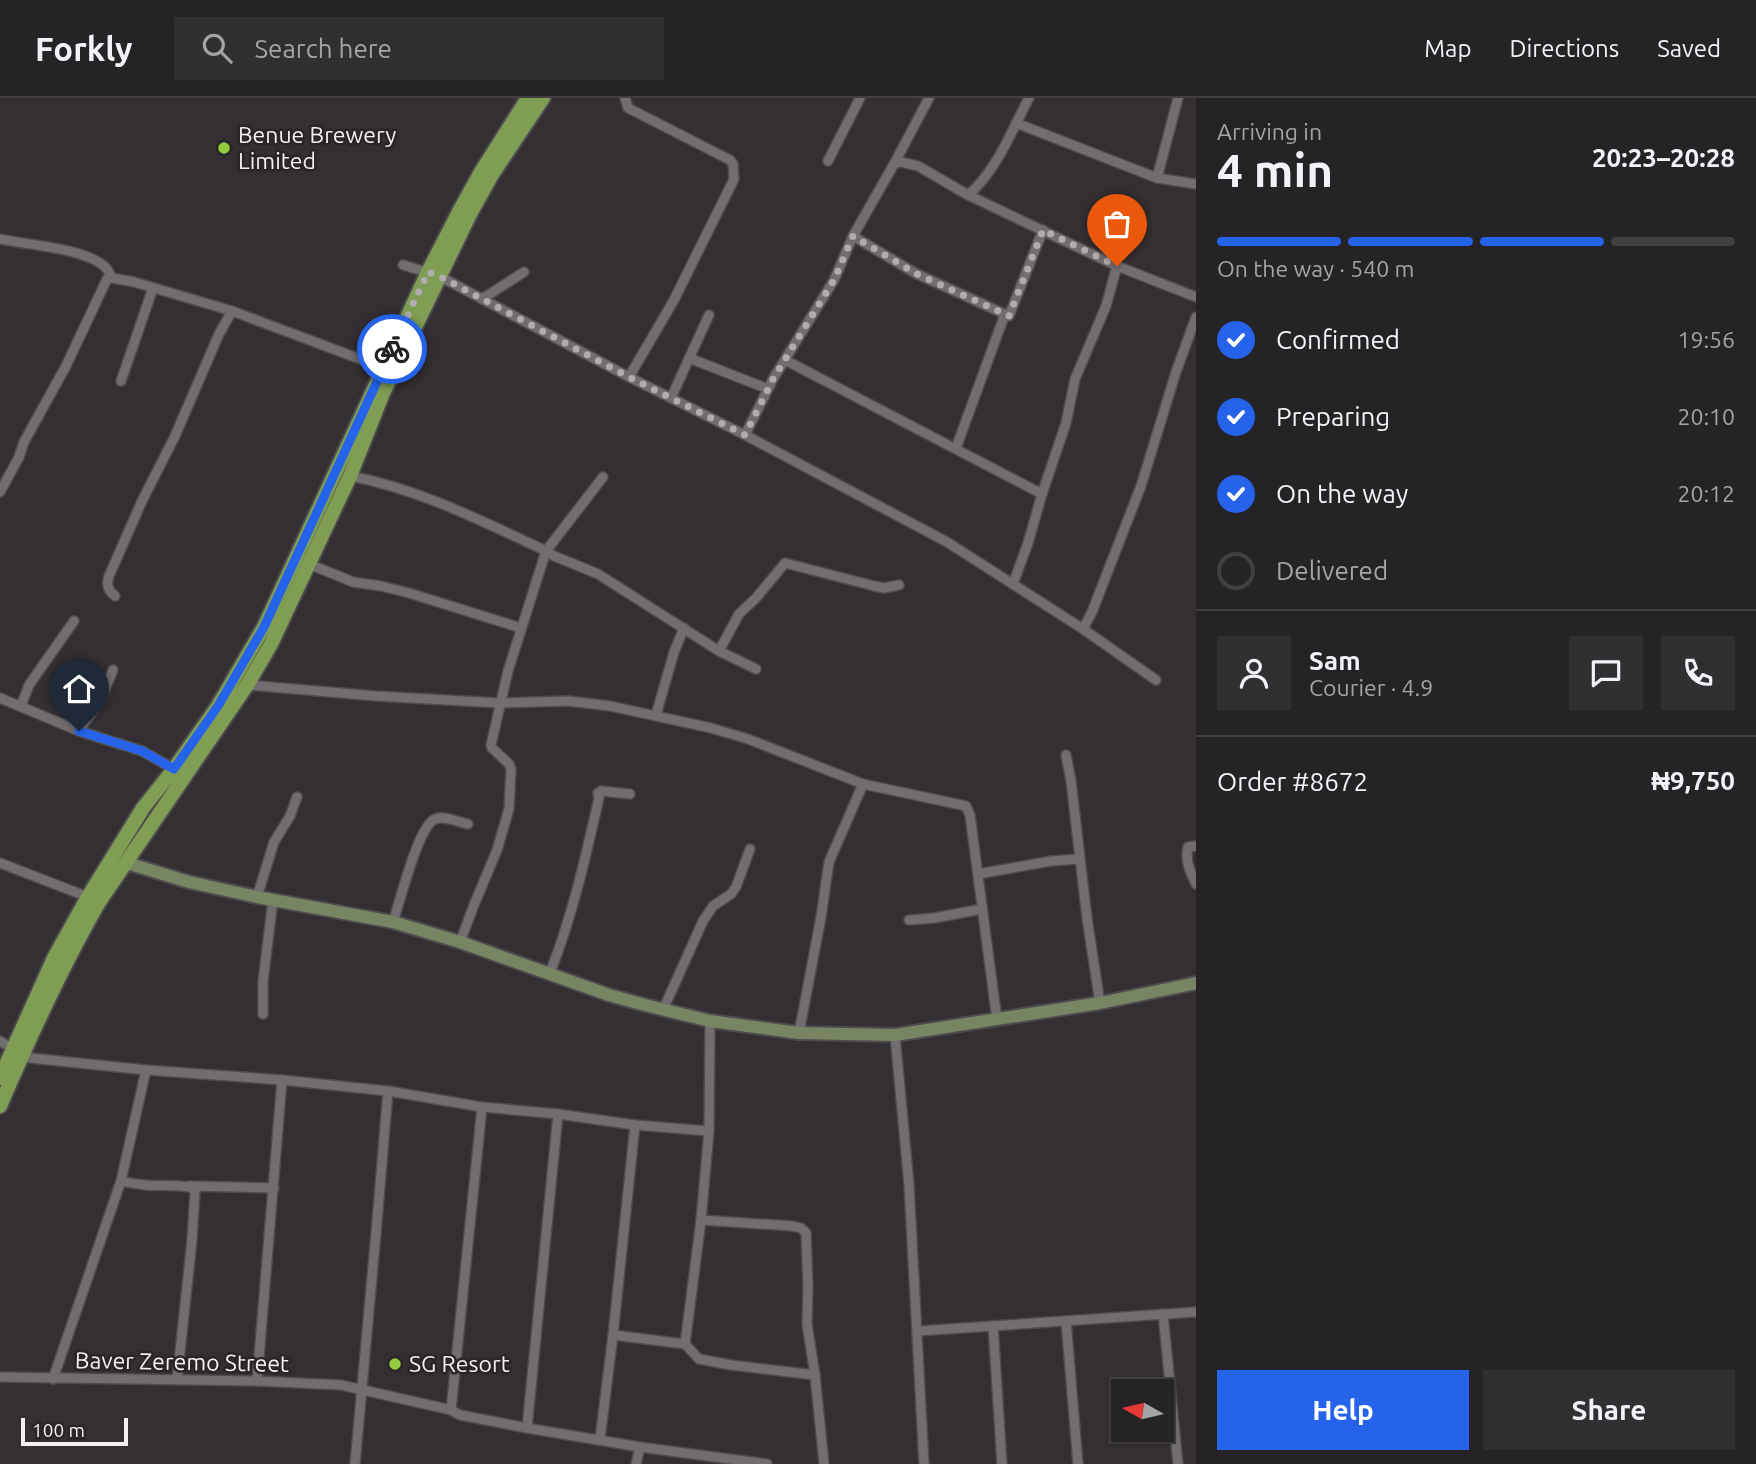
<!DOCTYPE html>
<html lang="en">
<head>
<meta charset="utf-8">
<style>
  :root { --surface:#262326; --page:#322f32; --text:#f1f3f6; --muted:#a4a4a7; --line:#424043; --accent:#2563eb }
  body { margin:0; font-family:Ubuntu,sans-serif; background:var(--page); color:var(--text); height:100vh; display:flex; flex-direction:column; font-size:26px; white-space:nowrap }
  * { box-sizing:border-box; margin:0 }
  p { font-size:23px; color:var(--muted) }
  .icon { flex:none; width:38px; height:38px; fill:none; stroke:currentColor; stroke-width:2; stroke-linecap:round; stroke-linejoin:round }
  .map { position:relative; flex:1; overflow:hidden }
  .drawer { display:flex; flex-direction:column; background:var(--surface); width:560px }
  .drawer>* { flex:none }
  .needle { width:46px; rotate:278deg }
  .tools { position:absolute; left:1111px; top:1281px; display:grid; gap:14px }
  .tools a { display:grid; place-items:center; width:63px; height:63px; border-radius:0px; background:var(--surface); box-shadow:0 2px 5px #0004,0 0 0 2px var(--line); font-size:35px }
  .scale { position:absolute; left:21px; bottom:18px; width:107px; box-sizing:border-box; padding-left:7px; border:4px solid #f3f0f3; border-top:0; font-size:19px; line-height:24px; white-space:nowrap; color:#f3f0f3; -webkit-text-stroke:5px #292529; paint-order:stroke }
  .pin { position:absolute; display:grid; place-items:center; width:60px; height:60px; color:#fff; margin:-72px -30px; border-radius:50% 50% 50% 0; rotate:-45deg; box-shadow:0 0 7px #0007 }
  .pin .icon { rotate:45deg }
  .courier { position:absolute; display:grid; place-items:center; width:70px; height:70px; margin:-35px; border:5px solid #2563eb; border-radius:50%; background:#fff; color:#222; box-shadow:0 2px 9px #0007 }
  .head em { font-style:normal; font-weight:700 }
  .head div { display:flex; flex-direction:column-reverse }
  .head { display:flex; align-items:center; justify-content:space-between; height:119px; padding:0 21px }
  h1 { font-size:46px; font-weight:700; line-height:52px }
  .bar { display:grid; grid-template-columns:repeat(4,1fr); gap:10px 7px; align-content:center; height:84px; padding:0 21px }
  .bar i { height:9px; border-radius:5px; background:var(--line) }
  .bar .selected { background:var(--accent) }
  .bar p { grid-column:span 4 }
  .line { display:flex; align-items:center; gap:18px; padding:0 21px; border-top:2px solid var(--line) }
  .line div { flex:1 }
  .round { display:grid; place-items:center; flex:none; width:74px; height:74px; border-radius:0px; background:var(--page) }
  ol { padding:0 21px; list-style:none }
  li { display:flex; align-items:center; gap:21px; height:77px }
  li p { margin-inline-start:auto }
  li .icon { padding:7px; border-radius:50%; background:var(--accent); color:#fff; stroke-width:4 }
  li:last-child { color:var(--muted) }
  li i { width:38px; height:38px; border:4px solid var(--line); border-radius:50% }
  .primary-button { display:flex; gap:14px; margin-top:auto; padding:14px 21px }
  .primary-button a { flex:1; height:80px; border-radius:0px; background:var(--accent); color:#fff; font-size:28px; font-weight:700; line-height:80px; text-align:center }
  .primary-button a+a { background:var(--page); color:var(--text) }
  header { display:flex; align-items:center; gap:42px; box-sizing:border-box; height:98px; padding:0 35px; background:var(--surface); border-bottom:2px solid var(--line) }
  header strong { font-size:33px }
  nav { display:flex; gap:38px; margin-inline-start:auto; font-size:24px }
  .search { width:490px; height:63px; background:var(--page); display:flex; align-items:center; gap:18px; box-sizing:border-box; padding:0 24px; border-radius:0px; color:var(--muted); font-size:26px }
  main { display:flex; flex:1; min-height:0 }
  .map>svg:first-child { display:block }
</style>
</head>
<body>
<header>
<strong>Forkly</strong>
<div class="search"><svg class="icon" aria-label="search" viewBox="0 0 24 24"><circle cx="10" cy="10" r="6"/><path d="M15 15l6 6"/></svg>Search here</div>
<nav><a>Map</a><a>Directions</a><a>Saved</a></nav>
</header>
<main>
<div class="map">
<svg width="1196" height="1366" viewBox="0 0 1196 1366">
  <rect width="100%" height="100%" fill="#332f33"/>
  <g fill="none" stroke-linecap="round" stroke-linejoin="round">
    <g stroke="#4e4b4f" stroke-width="12">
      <g id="street">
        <path d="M625 0 628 10 730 62 733 66 734 81 674 202 629 279"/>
        <path d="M1016 25 1157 80 1196 86"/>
        <path d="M828 63 860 0"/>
        <path d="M894 66 901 64 918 68 968 97 1117 168 1196 199"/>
        <path d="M1157 80 1178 0"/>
        <path d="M968 97C996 74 1012 32 1029 0"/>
        <path d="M853 138 915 175 1009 218 1043 132"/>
        <path d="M0 141C27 147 87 150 106 170 109 173 110 177 112 180"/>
        <path d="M403 167 439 178 629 279 745 337 947 444 1083 531 1156 582"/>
        <path d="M482 201 524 174"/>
        <path d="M689 260 763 289"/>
        <path d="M785 262 1042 396"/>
        <path d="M121 283 153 190"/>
        <path d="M671 300 709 217"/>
        <path d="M745 337 773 281 834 182 853 138 894 66 929 0"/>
        <path d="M956 350 1005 216"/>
        <path d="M350 378C419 391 482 423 546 453L554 458 598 476 719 553 756 571"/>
        <path d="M0 394 19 359 24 344 66 268 107 181 112 180 134 184 232 213 384 270"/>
        <path d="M309 466 353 484 381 488 409 495 521 530"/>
        <path d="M1013 486 1028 445 1042 396 1066 325 1075 281 1106 208 1117 168"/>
        <path d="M115 498C108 492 106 487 109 478L142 403 175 338 219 236 232 213"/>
        <path d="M1083 531 1092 514 1141 388 1176 274 1196 219"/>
        <path d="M719 553 739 516 756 500 785 465 874 488 884 490 899 487"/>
        <path d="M247 587 376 598 499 605 568 603 610 608 711 630 748 641 863 686 966 708 970 717 997 922"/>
        <path d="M0 600 79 633 142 653 174 671"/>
        <path d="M21 608 29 587 74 523"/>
        <path d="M656 617 674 554 684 530"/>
        <path d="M79 633 101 601 113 572"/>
        <path d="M1066 657 1071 683 1087 820 1100 905"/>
        <path d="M1196 748 1188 749C1185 764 1190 773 1196 786"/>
        <path d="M0 765 88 799"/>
        <path d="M978 776 1051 763 1079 761"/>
        <path d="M257 799 274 744 290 718 297 699"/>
        <path d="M909 822 934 820 982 811"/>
        <path d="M393 824C400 804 418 728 435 721 444 717 458 724 468 726"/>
        <path d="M460 844 474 807 497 752 509 711 511 671 509 666 492 650 491 647 508 573 546 453 603 379"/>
        <path d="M550 875C573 816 585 761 599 700L598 695 601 693 630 696"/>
        <path d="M663 912 703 823 713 808 731 796 736 789 750 751"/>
        <path d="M263 916V883L273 802"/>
        <path d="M799 935 821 819 829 764 863 686"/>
        <path d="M895 937 909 1087 924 1366"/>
        <path d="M0 943 13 951"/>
        <path d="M21 959 146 972 282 982 388 993 482 1009 558 1016 635 1027 709 1033"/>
        <path d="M121 1083C129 1085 137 1086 145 1087 161 1089 176 1085 192 1090L195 1093 192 1142 177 1282"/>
        <path d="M189 1088 274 1090"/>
        <path d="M701 1122 792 1128 801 1130 806 1135 808 1188 807 1226 815 1277 824 1366"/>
        <path d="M1163 1216 1178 1366"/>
        <path d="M1066 1223 1078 1366"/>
        <path d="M993 1228 1002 1366"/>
        <path d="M918 1233 1196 1214"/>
        <path d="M613 1237 685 1246 699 1261 731 1267 815 1277"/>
        <path d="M685 1246 701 1122 709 1033 710 923"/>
        <path d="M0 1279 257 1283 341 1287 451 1312 460 1317 527 1330 640 1349 767 1366"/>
        <path d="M53 1281 121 1083 146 972"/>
        <path d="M257 1283 282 982"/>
        <path d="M451 1312 482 1009"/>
        <path d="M527 1330 558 1016"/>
        <path d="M600 1341 613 1237 635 1027"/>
        <path d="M355 1366 377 1124 388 993"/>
        <path d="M636 1366 640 1349"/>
      </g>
    </g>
    <g stroke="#4e4b4f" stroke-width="16">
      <path id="secondary" d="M127 765 189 784 257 799 393 824 460 844 609 897 645 907 710 923 799 935 895 937 1100 905 1196 885"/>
    </g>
    <g stroke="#4e4b4f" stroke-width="18">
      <g id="primary">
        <path d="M0 980 54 860 88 799 143 710 174 671 218 608 264 529 428 174 460 112 481 74 528 0"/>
        <path d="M0 1008C30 938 61 870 99 804L247 587 271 546 350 378 383 295 470 116 491 78 543 0"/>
      </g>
    </g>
    <use href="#street" stroke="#716d71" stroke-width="9"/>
    <use href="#secondary" stroke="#788563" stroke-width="12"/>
    <use href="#primary" stroke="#809d54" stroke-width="14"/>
  </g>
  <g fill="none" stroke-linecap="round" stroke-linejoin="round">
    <path stroke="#b0acb0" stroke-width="7" stroke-dasharray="0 12.6" d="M392 251 428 174 439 178 629 279 745 337 773 281 834 182 853 138 915 175 1009 218 1043 132 1117 168"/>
    <path stroke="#2563eb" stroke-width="9" d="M79 633 142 653 174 671 218 608 264 529 392 251"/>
  </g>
  <g fill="#93cc3d" stroke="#292529" stroke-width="2.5">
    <circle cx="224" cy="50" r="7"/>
    <circle cx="395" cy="1266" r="7"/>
  </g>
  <g text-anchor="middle" stroke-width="5" stroke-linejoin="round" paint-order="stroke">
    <g font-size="23" fill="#f3f0f3" stroke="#292529" text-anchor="start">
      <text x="238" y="45">Benue Brewery<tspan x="238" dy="26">Limited</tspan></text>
      <text x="409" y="1274">SG Resort</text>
    </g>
    <g font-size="23" fill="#f3f0f3" stroke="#292529">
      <text transform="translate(182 1264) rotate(1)" y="8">Baver Zeremo Street</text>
    </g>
  </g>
</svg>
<div class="tools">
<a><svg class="needle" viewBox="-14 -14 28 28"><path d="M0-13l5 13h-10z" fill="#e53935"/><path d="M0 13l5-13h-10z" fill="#a4a4a7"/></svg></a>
</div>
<div class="scale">100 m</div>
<div class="pin" style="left:1117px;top:168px;background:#ea580c"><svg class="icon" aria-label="bag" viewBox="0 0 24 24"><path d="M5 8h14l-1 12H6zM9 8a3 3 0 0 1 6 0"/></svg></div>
<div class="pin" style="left:79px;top:633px;background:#1f2937"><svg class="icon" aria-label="home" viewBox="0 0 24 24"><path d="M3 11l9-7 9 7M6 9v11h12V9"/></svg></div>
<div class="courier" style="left:392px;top:251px"><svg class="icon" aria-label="bike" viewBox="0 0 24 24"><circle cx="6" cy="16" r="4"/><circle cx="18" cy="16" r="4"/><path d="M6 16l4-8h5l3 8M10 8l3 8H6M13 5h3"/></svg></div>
</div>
<section class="drawer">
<div class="head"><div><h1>4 min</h1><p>Arriving in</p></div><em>20:23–20:28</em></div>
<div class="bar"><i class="selected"></i><i class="selected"></i><i class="selected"></i><i></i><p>On the way · 540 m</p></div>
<ol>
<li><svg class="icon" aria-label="check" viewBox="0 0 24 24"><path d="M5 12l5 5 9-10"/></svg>Confirmed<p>19:56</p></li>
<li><svg class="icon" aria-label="check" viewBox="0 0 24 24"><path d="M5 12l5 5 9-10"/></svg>Preparing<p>20:10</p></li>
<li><svg class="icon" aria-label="check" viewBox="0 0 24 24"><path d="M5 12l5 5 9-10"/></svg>On the way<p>20:12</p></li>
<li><i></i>Delivered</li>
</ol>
<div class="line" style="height:126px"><a class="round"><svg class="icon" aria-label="person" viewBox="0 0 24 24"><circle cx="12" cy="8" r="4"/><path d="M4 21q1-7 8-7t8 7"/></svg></a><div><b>Sam</b><p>Courier · 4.9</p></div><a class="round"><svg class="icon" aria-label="chat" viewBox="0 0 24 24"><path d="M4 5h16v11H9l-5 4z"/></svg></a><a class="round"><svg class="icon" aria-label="phone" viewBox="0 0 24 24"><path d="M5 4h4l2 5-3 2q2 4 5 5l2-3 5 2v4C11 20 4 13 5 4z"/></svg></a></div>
<div class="line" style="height:91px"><div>Order #8672</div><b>₦9,750</b></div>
<div class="primary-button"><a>Help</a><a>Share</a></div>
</section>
</main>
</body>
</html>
